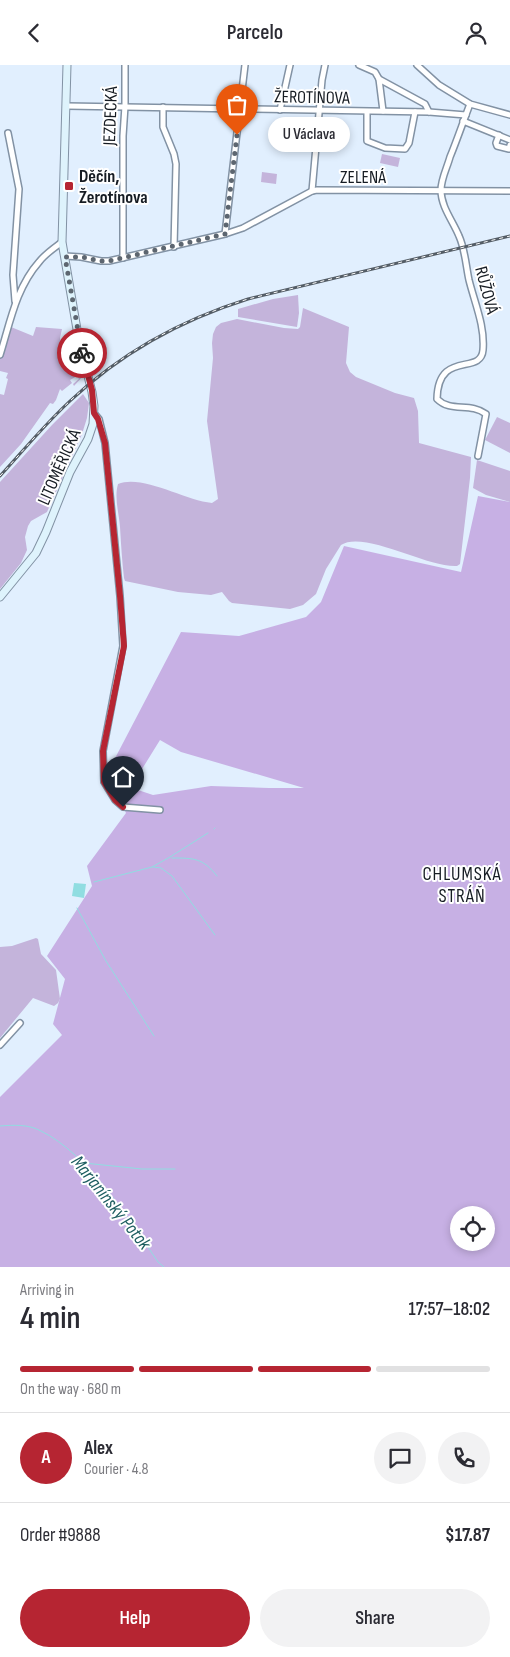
<!DOCTYPE html>
<html lang="en">
<head>
<meta charset="utf-8">
<style>
  :root { --surface:#fff; --page:#f2f2f3; --text:#2b2b33; --muted:#7c7c81; --line:#e1e1e2; --accent:#b62532 }
  body { margin:0; font-family:"Sofia Sans Condensed",sans-serif; background:var(--page); color:var(--text); height:100vh; display:flex; flex-direction:column; font-size:19px; white-space:nowrap }
  * { box-sizing:border-box; margin:0 }
  p { font-size:16px; color:var(--muted) }
  .icon { flex:none; width:28px; height:28px; fill:none; stroke:currentColor; stroke-width:2; stroke-linecap:round; stroke-linejoin:round }
  .map { position:relative; height:1202px; overflow:hidden }
  .sheet { display:flex; flex-direction:column; background:var(--surface); flex:1 }
  .sheet>* { flex:none }
  .tools { position:absolute; left:450px; top:1141px; display:grid; gap:10px }
  .tools a { display:grid; place-items:center; width:45px; height:45px; border-radius:50%; background:var(--surface); box-shadow:0 2px 8px #0003; font-size:25px }
  .pin { position:absolute; display:grid; place-items:center; width:42px; height:42px; color:#fff; margin:-51px -21px; border-radius:50% 50% 50% 0; rotate:-45deg; box-shadow:0 0 5px #0007 }
  .pin .icon { rotate:45deg }
  .courier { position:absolute; display:grid; place-items:center; width:50px; height:50px; margin:-25px; border:4px solid #b62532; border-radius:50%; background:#fff; color:#222; box-shadow:0 1px 6px #0007 }
  .bubble { position:absolute; height:35px; border-radius:18px; background:var(--surface); box-shadow:0 2px 8px #0003; font-size:16px; font-weight:600; line-height:35px; text-align:center }
  .summary em { font-style:normal; font-weight:600 }
  .summary div { display:flex; flex-direction:column-reverse }
  .summary { display:flex; align-items:center; justify-content:space-between; height:85px; padding:0 20px }
  h1 { font-size:32px; font-weight:600; line-height:38px }
  .bar { display:grid; grid-template-columns:repeat(4,1fr); gap:8px 5px; align-content:center; height:60px; padding:0 20px }
  .bar i { height:6px; border-radius:4px; background:var(--line) }
  .bar .on { background:var(--accent) }
  .bar p { grid-column:span 4 }
  .line { display:flex; align-items:center; gap:12px; padding:0 20px; border-top:1px solid var(--line) }
  .line div { flex:1 }
  .round { display:grid; place-items:center; flex:none; width:52px; height:52px; border-radius:26px; background:var(--page) }
  .primary-button { display:flex; gap:10px; margin-top:auto; padding:10px 20px }
  .primary-button a { flex:1; height:58px; border-radius:30px; background:var(--accent); color:#fff; font-size:20px; font-weight:600; line-height:58px; text-align:center }
  .primary-button a+a { background:var(--page); color:var(--text) }
  header { display:flex; justify-content:space-between; align-items:center; height:65px; padding:0 20px; background:var(--surface); font-size:22px; font-weight:600 }
  .map>svg:first-child { display:block }
</style>
</head>
<body>
<header><svg class="icon" aria-label="back" viewBox="0 0 24 24"><path d="M15 5l-7 7 7 7"/></svg>Parcelo<svg class="icon" aria-label="person" viewBox="0 0 24 24"><circle cx="12" cy="8" r="4"/><path d="M4 21q1-7 8-7t8 7"/></svg></header>
<div class="map">
<svg width="510" height="1202" viewBox="0 0 510 1202">
  <rect width="100%" height="100%" fill="#e1effe"/>
  <g fill="#c4b4db">
    <path d="M382 89 400 93 398 102 380 98Z"/>
    <path d="M262 107 277 109 276 119 261 117Z"/>
    <path d="M298 230 299 248 297 262 238 252V244L273 234Z"/>
    <path d="M303 243 349 262 346 298 350 307 356 312 395 328 414 333 418 346 419 378 471 392 470 413 460 499 457 501C428 503 364 465 341 480L326 504 316 529 303 540 290 544 232 538 229 536 222 527 211 530 178 527 125 516 124 513C122 496 121 479 120 462 119 448 114 433 118 419 142 409 184 435 212 438L218 434 207 356 213 293 212 278 213 269 216 262 221 258 237 254 284 263 298 264 300 262Z"/>
    <path d="M11 262 33 271 36 262 62 264 60 273 62 283 73 287 78 297 80 295 83 311 74 321 73 319 79 314 77 311 70 315 72 318 62 326 60 324 56 335 53 339 50 338 21 379 0 402V329L4 330 8 314 6 313 8 308 0 306V294Z"/>
    <path d="M83 329 89 338 87 353 82 369 47 447 31 456 28 461 25 472 27 485 21 498 0 524V417L52 360Z"/>
    <path d="M497 352 510 358V388L485 375Z"/>
    <path d="M477 395 510 406V437L486 430 473 423Z"/>
    <path d="M36 873 38 874 41 889 56 905 60 934 58 938 54 941 33 933 0 973V882L12 881Z"/>
  </g>
  <path fill="#c7b0e4" fill-rule="evenodd" d="M478 431 510 437V1202H0V1032L62 970 53 959 65 914 47 891 92 821 87 801 126 748 111 716 153 730 211 721 269 723H304L181 687 160 675 134 717 112 699 181 567 239 571 306 552 321 537 344 481 461 507ZM459 1150H486V1178H459Z"/>
  <path fill="#90dde1" d="M74 818 86 819 84 833 72 831Z"/>
  <g fill="none" stroke-linecap="round" stroke-linejoin="round">
    <g stroke="#90dde1" stroke-width="1">
      <path d="M214 764 215 763"/>
      <path d="M172 793C194 793 203 793 217 811"/>
      <path d="M153 802 161 803 172 811 215 870"/>
      <path d="M94 817 152 802 170 792 208 768"/>
      <path d="M77 843 106 896 154 971"/>
      <path d="M0 1061C14 1060 28 1059 41 1066 88 1089 129 1154 158 1197L164 1202"/>
      <path d="M84 1098 142 1104H175"/>
    </g>
    <g stroke="#8292a4" stroke-width="8">
      <g id="street">
        <path d="M359 0 375 7 379 14 425 39 429 47"/>
        <path d="M417 0 439 20 470 39 510 50"/>
        <path d="M379 14 383 46"/>
        <path d="M470 39C463 57 457 75 450 92 447 103 441 114 441 125 441 142 453 156 459 171 465 184 466 201 469 215 475 239 485 261 483 285 481 311 438 284 437 334 451 348 470 337 486 349L478 391"/>
        <path d="M67 41 429 47 466 50"/>
        <path d="M163 42V62L174 89 176 99 174 182"/>
        <path d="M280 45 290 0"/>
        <path d="M367 47V76L385 83 405 84 409 78 415 47"/>
        <path d="M463 56 510 75"/>
        <path d="M8 68 19 124 13 210 15 236"/>
        <path d="M499 70 496 78 497 81 509 84 510 80"/>
        <path d="M312 126 322 15 325 0"/>
        <path d="M225 169 245 0"/>
        <path d="M65 191 81 192 101 196H109L225 169 243 163 312 126 317 125 510 126"/>
        <path d="M123 193V71L125 41V0"/>
        <path d="M0 290C10 258 16 223 39 197 45 189 54 183 62 177"/>
        <path d="M94 348 99 354 105 378 120 531 123 581 103 686 104 717 115 735 123 742 160 745"/>
        <path d="M0 980 20 958"/>
      </g>
    </g>
    <g stroke="#8292a4" stroke-width="9">
      <path id="secondary" d="M0 532 36 488 46 467 70 407 88 374 93 359 94 341 92 327 79 276 62 177 67 0"/>
    </g>
    <use href="#street" stroke="#fff" stroke-width="5"/>
    <use href="#secondary" stroke="#def3fc" stroke-width="7"/>
    <g stroke="#545d66" stroke-width="3">
      <path id="rail" d="M0 411C23 386 45 359 70 336 122 287 181 255 248 234L510 171"/>
    </g>
    <use href="#rail" stroke="#fff" stroke-width="1" stroke-dasharray="4" stroke-linecap="butt"/>
  </g>
  <g fill="none" stroke-linecap="round" stroke-linejoin="round">
    <path stroke="#5d6670" stroke-width="5" stroke-dasharray="0 9" d="M82 288 65 192H82L100 196H109L225 169 237 70"/>
    <path stroke="#b62532" stroke-width="6" d="M82 288 92 325 94 348 98 354 105 378 120 531 124 581 103 686 104 717 115 735 123 742"/>
  </g>
  <rect fill="#b62532" stroke="#fff" stroke-width="2" x="64" y="116" width="10" height="10" rx="2.5"/>
  <g text-anchor="middle" stroke-width="4" stroke-linejoin="round" paint-order="stroke">
    <g font-size="18" fill="#161c23" stroke="#fff">
      <text transform="translate(312 32) rotate(1)" y="6">ŽEROTÍNOVA</text>
      <text transform="translate(110 51) rotate(-88)" y="6">JEZDECKÁ</text>
      <text x="363" y="118">ZELENÁ</text>
      <text transform="translate(487 225) rotate(75)" y="6">RŮŽOVÁ</text>
      <text transform="translate(59 402) rotate(-66)" y="6">LITOMĚŘICKÁ</text>
    </g>
    <g font-size="18" font-weight="bold" fill="#161c23" stroke="#fff" text-anchor="start">
      <text x="79" y="117">Děčín,<tspan x="79" dy="21">Žerotínova</tspan></text>
    </g>
    <g font-size="19" letter-spacing="1" fill="#161c23" stroke="#fff">
      <text x="462" y="815">CHLUMSKÁ<tspan x="462" dy="22">STRÁŇ</tspan></text>
    </g>
    <g font-size="19" font-style="italic" fill="#1e5e61" stroke="#fff">
      <text transform="translate(112 1137) rotate(51)" y="7">Marjanínský Potok</text>
    </g>
  </g>
</svg>
<div class="tools">
<a><svg class="icon" aria-label="locate" viewBox="0 0 24 24"><circle cx="12" cy="12" r="6"/><path d="M12 2v4M12 18v4M2 12h4M18 12h4"/></svg></a>
</div>
<div class="pin" style="left:237px;top:70px;background:#ea580c"><svg class="icon" aria-label="bag" viewBox="0 0 24 24"><path d="M5 8h14l-1 12H6zM9 8a3 3 0 0 1 6 0"/></svg></div>
<div class="pin" style="left:123px;top:742px;background:#1f2937"><svg class="icon" aria-label="home" viewBox="0 0 24 24"><path d="M3 11l9-7 9 7M6 9v11h12V9"/></svg></div>
<div class="courier" style="left:82px;top:288px"><svg class="icon" aria-label="bike" viewBox="0 0 24 24"><circle cx="6" cy="16" r="4"/><circle cx="18" cy="16" r="4"/><path d="M6 16l4-8h5l3 8M10 8l3 8H6M13 5h3"/></svg></div>
<div class="bubble" style="left:268px;top:52px;width:82px">U Václava</div>
</div>
<section class="sheet">
<div class="summary"><div><h1>4 min</h1><p>Arriving in</p></div><em>17:57–18:02</em></div>
<div class="bar"><i class="on"></i><i class="on"></i><i class="on"></i><i></i><p>On the way · 680 m</p></div>
<div class="line" style="height:90px"><b class="round" style="background:var(--accent);color:#fff">A</b><div><b>Alex</b><p>Courier · 4.8</p></div><a class="round"><svg class="icon" aria-label="chat" viewBox="0 0 24 24"><path d="M4 5h16v11H9l-5 4z"/></svg></a><a class="round"><svg class="icon" aria-label="phone" viewBox="0 0 24 24"><path d="M5 4h4l2 5-3 2q2 4 5 5l2-3 5 2v4C11 20 4 13 5 4z"/></svg></a></div>
<div class="line" style="height:65px"><div>Order #9888</div><b>$17.87</b></div>
<div class="primary-button"><a>Help</a><a>Share</a></div>
</section>
</body>
</html>
